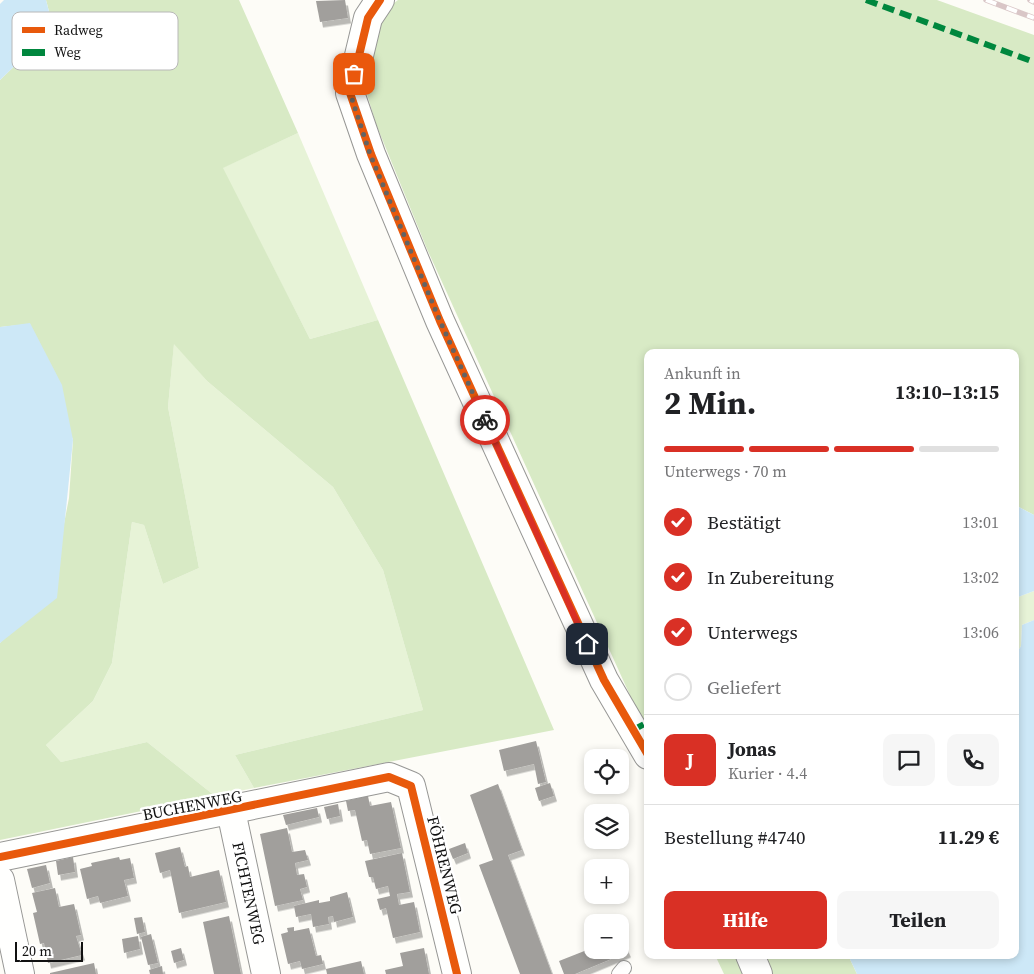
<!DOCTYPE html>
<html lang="de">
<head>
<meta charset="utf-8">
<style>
  :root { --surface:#fff; --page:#f6f6f6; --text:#202124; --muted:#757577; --line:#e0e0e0; --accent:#d93025 }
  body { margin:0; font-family:"Source Serif 4",serif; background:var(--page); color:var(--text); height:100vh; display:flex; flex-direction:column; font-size:19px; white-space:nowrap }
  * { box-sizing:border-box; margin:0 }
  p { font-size:16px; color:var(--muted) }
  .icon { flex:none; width:28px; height:28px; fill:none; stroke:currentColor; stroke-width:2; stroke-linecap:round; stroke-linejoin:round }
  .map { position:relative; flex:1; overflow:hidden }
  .drawer { position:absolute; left:644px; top:349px; width:375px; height:610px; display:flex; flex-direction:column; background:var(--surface); border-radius:10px; box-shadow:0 2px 8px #0003 }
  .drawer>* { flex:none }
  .fabs { position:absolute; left:584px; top:749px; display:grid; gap:10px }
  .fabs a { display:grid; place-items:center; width:45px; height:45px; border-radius:10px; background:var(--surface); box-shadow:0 2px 8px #0003; font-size:25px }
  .scale { position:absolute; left:15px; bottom:12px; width:68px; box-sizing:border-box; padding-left:5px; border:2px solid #111; border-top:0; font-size:14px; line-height:18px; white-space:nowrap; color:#111; -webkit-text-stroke:4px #fff; paint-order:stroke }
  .pin { position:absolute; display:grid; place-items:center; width:42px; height:42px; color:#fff; margin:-21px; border-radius:10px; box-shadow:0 2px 8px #0006 }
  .courier { position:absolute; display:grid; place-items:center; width:50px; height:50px; margin:-25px; border:4px solid #d93025; border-radius:50%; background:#fff; color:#222; box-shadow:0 1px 6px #0007 }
  .headline em { font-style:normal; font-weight:700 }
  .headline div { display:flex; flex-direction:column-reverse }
  .headline { display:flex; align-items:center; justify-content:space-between; height:85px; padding:0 20px }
  h1 { font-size:32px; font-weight:700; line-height:38px }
  .bar { display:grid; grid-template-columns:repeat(4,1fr); gap:8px 5px; align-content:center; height:60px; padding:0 20px }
  .bar i { height:6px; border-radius:4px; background:var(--line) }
  .bar .on { background:var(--accent) }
  .bar p { grid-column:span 4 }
  .line { display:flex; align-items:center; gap:12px; padding:0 20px; border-top:1px solid var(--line) }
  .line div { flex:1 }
  .round { display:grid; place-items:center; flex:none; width:52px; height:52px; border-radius:10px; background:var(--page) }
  ol { padding:0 20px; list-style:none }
  li { display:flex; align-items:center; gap:15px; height:55px }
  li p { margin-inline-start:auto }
  li .icon { padding:5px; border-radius:50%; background:var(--accent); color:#fff; stroke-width:4 }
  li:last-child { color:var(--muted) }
  li i { width:28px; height:28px; border:2px solid var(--line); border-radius:50% }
  .cta { display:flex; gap:10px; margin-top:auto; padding:10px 20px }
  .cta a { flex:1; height:58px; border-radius:10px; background:var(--accent); color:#fff; font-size:20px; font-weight:700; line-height:58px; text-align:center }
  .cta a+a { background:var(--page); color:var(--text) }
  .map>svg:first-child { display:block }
</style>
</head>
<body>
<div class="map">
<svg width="1034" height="974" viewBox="0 0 1034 974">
  <defs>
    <filter id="shadow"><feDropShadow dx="3" dy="5.5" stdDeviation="0" flood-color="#0004"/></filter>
  </defs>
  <rect width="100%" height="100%" fill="#fdfcf7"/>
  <g fill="#e7f3d7">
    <path d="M298 133 378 320 310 339 222 168Z"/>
    <path d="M174 343 207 381 333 487 383 570 423 710 235 755 254 788 215 796 147 742 61 762 46 745 93 701 112 663 132 522 144 525 163 584 199 568 168 407Z"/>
    <path d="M1034 591V620L1022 625 1021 646 1015 656V598Z"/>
  </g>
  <g fill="#d8eac5">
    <path d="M46 0H239L298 133 223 168 310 339 378 320 554 730 254 788 235 755 423 710 383 570 333 487 207 381 174 344 168 407 199 568 163 584 144 525 132 522 112 663 93 701 46 745 61 762 147 742 215 796 0 840V643L7 635 62 534 69 498 73 440 30 324 0 327V80L25 56 51 19Z"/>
    <path d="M398 0H937L1034 35V515L1015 505V352H648L647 754 629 693 427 249 376 124 363 81 376 32 389 7Z"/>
    <path d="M715 955H848L857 974H724Z"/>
  </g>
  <g fill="#cde8f7">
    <path d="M4 0H46L51 19 25 56 0 80V4Z"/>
    <path d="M30 323 62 385 73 440 57 598 0 643V327Z"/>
    <path d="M1015 505 1034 515V591L1015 598Z"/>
    <path d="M1034 620V974H857L848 955H1015V656L1021 646 1022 625Z"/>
  </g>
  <g fill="#a19f9c" filter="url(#shadow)">
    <path d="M345 0 348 18 320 22 316 1Z"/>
    <path d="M536 741 546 782 538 784 534 764 504 771 499 750Z"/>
    <path d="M550 783 554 796 539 801 535 788Z"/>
    <path d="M498 784 522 850 508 855 552 974H520L479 865 493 860 470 795Z"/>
    <path d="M368 796 370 806 391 802 401 848 370 854 367 840 362 841 355 810 348 811 346 801Z"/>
    <path d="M203 797 204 801 195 802 194 798Z"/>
    <path d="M338 804 340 816 327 819 324 807Z"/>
    <path d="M317 808 319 817 286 825 283 815Z"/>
    <path d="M287 828 292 852 305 850 308 860 295 863 297 875 304 874 307 887 300 889 303 900 275 906 260 834Z"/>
    <path d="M465 843 468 853 453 859 449 849Z"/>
    <path d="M180 847 185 867 188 866 190 877 219 870 226 902 179 913 170 870 160 873 155 853Z"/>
    <path d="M402 853 410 892 397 894 399 905 414 902 420 932 393 938 386 908 380 910 377 899 390 896 388 886 376 889 373 877H369L365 861Z"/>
    <path d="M73 857 75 872 58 875 56 861Z"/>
    <path d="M119 857 120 860 130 858 134 878 124 880 128 896 100 903 98 896 87 899 80 869 92 866 91 863Z"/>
    <path d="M46 865 50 883 32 888 27 869Z"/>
    <path d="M55 888 59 907 74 904 81 935 76 936 82 955 48 963 44 943 40 944 33 913 37 912 32 893Z"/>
    <path d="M347 892 353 917 334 922 333 916 328 917 329 924 313 927 311 914 296 917 294 906 319 900V903L330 901V897Z"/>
    <path d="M229 916 241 974H214L203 922Z"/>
    <path d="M142 917 145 932 137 934 134 918Z"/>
    <path d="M294 927V931L309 928 316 956 321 955 323 964 302 969 300 961 288 964 281 934 288 932 287 928Z"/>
    <path d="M151 934 158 963 148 965 141 937Z"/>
    <path d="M620 934 628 952 575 974H564L559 961 592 948V950H620Z"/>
    <path d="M138 936 140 949 124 953 122 939Z"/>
    <path d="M181 948 184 960 174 963 171 951Z"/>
    <path d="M424 948 429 974H386L385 970 403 966 400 953Z"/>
    <path d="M361 961 364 974H327L326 969Z"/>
    <path d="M94 963 96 974H50V973Z"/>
    <path d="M162 966 163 974H150L149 970Z"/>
  </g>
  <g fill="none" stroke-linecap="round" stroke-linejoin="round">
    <g stroke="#979795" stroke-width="16">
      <path id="service" d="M619 974 624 968"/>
    </g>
    <g stroke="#979795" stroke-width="30">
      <g id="minor">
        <path d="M380 0 368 18 350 93 371 154 440 321 604 680 648 755"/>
        <path d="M231 811 266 974"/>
        <path d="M0 857 389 777 411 786 457 974"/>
        <path d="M0 880 20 974"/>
        <path d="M750 955 758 974"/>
      </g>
    </g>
    <use href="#service" stroke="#fffffe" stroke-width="14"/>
    <use href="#minor" stroke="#fffffe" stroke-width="28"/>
    <g stroke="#d9c6c7" stroke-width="5.5">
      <g id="rail">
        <path d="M986 0 1034 18"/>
        <path d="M1030 0 1034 2"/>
      </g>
    </g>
    <use href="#rail" stroke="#fff" stroke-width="4" stroke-dasharray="11" stroke-linecap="butt"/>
    <g stroke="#00873e" stroke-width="6" stroke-dasharray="12 6" stroke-linecap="butt">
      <path d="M866 0 1034 62"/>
      <path d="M633 730 648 722"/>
    </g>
    <g stroke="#fff" stroke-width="11">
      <g id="cycleway">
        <path d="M380 0 368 18 350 93 371 154 440 321 604 680 648 755"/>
        <path d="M0 857 389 777 411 786 457 974"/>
      </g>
    </g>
    <use href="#cycleway" stroke="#e8590c" stroke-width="8"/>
  </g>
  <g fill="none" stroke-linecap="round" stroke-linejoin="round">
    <path stroke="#646362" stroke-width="5" stroke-dasharray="0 9" d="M354 74 350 93 370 154 440 321 485 420"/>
    <path stroke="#d93025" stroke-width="6" d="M485 420 587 644"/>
  </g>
  <g text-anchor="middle" stroke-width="5" stroke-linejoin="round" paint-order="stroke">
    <g font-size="16" fill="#111" stroke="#fff">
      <text transform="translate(192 805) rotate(-11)" y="6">BUCHENWEG</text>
      <text transform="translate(445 865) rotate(76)" y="6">FÖHRENWEG</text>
      <text transform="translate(249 893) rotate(78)" y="6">FICHTENWEG</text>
    </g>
  </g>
  <rect x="12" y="12" width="166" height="58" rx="8" fill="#fff" stroke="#b8b8b8" stroke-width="1"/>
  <rect x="22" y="27" width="23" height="6" fill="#e8590c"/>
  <rect x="22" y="49" width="23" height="7" fill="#00873e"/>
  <g font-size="14" fill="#111">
    <text x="54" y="35">Radweg</text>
    <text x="54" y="57">Weg</text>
  </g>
</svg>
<div class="fabs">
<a><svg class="icon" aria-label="locate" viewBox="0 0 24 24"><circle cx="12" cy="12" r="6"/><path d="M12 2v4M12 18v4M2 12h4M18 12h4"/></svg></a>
<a><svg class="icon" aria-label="layers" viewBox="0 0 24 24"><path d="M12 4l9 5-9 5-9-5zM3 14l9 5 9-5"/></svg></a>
<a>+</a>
<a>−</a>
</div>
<div class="scale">20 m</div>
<div class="pin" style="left:354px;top:74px;background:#ea580c"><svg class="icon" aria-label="bag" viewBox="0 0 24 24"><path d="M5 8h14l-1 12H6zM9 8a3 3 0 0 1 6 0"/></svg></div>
<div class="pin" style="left:587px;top:644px;background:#1f2937"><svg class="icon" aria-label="home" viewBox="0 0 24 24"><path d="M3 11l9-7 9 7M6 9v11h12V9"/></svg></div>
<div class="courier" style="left:485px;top:420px"><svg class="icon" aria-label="bike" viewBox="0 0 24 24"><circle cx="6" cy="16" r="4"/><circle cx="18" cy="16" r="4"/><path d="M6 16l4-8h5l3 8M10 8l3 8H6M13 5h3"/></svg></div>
<section class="drawer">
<div class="headline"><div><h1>2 Min.</h1><p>Ankunft in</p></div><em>13:10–13:15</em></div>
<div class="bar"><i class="on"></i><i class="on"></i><i class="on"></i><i></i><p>Unterwegs · 70 m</p></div>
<ol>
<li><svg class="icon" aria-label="check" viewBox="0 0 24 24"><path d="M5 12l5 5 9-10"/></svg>Bestätigt<p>13:01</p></li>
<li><svg class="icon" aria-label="check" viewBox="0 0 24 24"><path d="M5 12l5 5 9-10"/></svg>In Zubereitung<p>13:02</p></li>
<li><svg class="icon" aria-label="check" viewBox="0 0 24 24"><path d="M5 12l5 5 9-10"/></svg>Unterwegs<p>13:06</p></li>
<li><i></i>Geliefert</li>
</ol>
<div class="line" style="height:90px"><b class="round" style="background:var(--accent);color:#fff">J</b><div><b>Jonas</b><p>Kurier · 4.4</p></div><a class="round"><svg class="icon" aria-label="chat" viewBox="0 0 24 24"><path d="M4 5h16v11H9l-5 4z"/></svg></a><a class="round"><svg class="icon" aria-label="phone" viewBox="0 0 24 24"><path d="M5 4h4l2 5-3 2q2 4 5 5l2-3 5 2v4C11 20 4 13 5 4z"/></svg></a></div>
<div class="line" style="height:65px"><div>Bestellung #4740</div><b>11.29 €</b></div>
<div class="cta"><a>Hilfe</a><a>Teilen</a></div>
</section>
</div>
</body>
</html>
